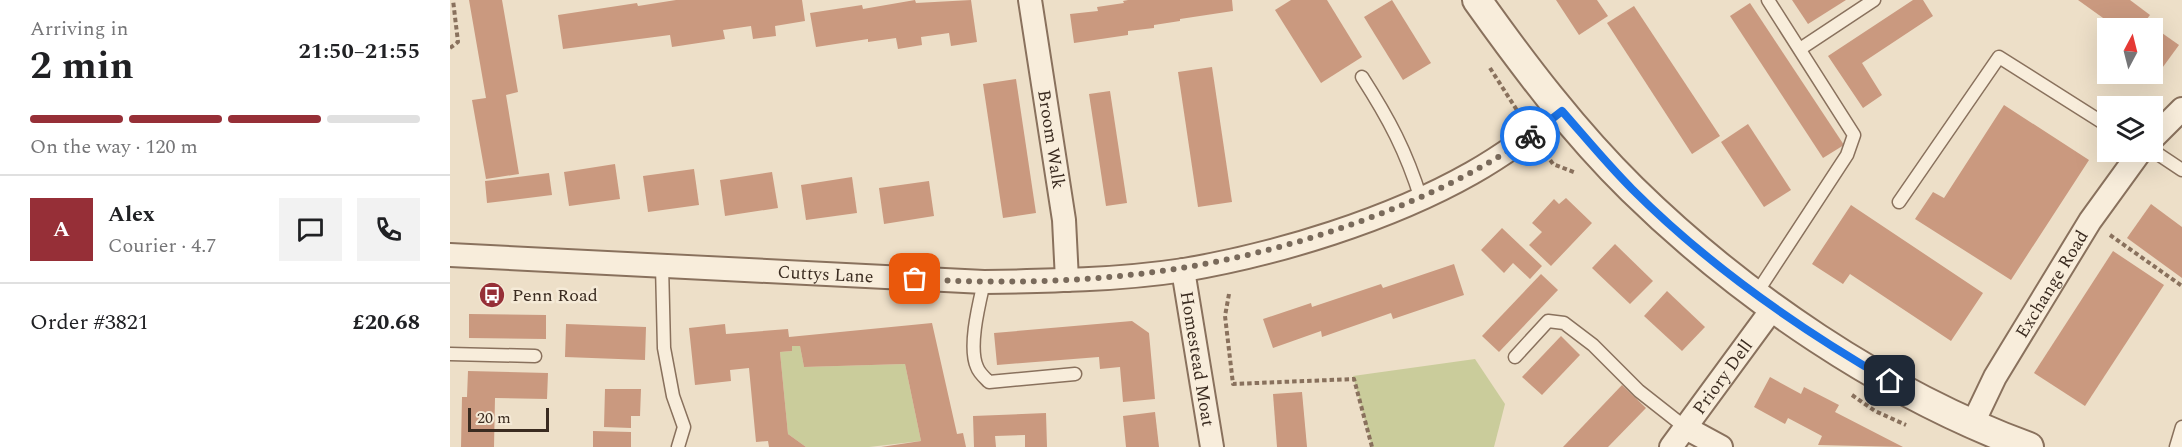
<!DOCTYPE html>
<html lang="en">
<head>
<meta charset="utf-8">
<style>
  :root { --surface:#fff; --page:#f2f2f2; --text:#202124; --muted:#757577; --line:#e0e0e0; --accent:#962f37 }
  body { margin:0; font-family:Spectral,serif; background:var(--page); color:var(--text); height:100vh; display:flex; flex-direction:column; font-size:22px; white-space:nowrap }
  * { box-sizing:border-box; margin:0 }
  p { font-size:20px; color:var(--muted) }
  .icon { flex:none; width:33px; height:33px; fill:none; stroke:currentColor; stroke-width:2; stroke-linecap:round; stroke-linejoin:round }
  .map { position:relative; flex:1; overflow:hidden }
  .sheet { display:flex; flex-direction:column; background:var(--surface); width:450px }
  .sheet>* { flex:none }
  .needle { width:39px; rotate:7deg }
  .fabs { position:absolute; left:1647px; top:18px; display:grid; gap:12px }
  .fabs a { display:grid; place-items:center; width:66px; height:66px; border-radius:0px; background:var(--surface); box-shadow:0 6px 24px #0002; font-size:30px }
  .scale { position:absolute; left:18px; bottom:15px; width:81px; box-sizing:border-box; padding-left:6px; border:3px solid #3a2b20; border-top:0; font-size:16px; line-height:21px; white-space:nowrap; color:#3a2b20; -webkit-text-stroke:4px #f5ead7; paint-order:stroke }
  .pin { position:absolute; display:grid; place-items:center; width:51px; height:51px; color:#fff; margin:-26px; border-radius:12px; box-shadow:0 3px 9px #0006 }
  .courier { position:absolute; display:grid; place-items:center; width:60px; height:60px; margin:-30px; border:4px solid #1a73e8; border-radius:50%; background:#fff; color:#222; box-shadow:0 2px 8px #0007 }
  .overview em { font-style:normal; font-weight:700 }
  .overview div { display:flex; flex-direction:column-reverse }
  .overview { display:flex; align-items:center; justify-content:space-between; height:102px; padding:0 30px }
  h1 { font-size:39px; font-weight:700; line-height:45px }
  .bar { display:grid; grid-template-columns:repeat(4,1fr); gap:9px 6px; align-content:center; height:72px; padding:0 30px }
  .bar i { height:8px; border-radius:4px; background:var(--line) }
  .bar .selected { background:var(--accent) }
  .bar p { grid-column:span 4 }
  .line { display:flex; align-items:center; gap:15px; padding:0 30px; border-top:2px solid var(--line) }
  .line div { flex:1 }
  .round { display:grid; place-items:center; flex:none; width:63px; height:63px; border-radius:0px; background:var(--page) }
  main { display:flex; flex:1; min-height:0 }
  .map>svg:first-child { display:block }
</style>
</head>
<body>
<main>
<section class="sheet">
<div class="overview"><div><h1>2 min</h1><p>Arriving in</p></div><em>21:50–21:55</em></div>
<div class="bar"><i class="selected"></i><i class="selected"></i><i class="selected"></i><i></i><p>On the way · 120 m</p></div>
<div class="line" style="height:108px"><b class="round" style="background:var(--accent);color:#fff">A</b><div><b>Alex</b><p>Courier · 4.7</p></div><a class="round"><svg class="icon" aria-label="chat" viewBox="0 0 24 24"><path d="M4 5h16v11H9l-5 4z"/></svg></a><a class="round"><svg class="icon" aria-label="phone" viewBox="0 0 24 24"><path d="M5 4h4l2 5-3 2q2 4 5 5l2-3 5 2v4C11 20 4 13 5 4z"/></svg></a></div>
<div class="line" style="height:78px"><div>Order #3821</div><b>£20.68</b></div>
</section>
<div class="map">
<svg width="1732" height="447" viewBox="0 0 1732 447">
  <rect width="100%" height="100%" fill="#eddfc8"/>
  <g fill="#cacc9b">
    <path d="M342 346H350L354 367 455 364 471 441 419 447H356L338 434 330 352 342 351Z"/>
    <path d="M1025 359 1055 404 1044 447H922L903 376Z"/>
  </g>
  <g fill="#ca997f">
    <path d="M19 0H52L68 92 56 95 69 174 36 179 22 100 36 98Z"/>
    <path d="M226 0H352L355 21 325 26 326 36 303 39 301 26 273 30 275 39 222 47 220 35 113 49 108 15 187 3 188 6Z"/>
    <path d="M465 0 466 3 521 0 527 42 501 46 499 33 471 37 472 45 448 49 446 38 418 42V39L366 47 360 13 412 5 413 9Z"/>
    <path d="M678 0H782L783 11 730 19V21L704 25V28L678 31V35L624 43 620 14 648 11 647 7 674 3 673 1Z"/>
    <path d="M841 0H877L912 57 871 83 825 10Z"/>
    <path d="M942 0 981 63 953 80 914 17Z"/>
    <path d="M1106 0H1147L1158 16 1129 35Z"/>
    <path d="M1342 0H1396L1358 24Z"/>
    <path d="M1463 0H1473L1483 16 1412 63 1432 95 1413 108 1378 56Z"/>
    <path d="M1628 0H1680L1700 15 1690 28H1667Z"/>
    <path d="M1300 3 1394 145 1373 158 1280 16Z"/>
    <path d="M1184 6 1270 136 1242 154 1157 23Z"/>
    <path d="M1702 26 1729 45 1710 71 1702 66Z"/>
    <path d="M762 67 782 202 748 207 728 72Z"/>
    <path d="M566 79 586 213 553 218 533 84Z"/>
    <path d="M660 91 677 203 656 206 639 94Z"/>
    <path d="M1554 105 1639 160 1561 280 1465 219 1483 192 1494 198Z"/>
    <path d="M1298 124 1341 190 1314 207 1271 142Z"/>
    <path d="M165 164 170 199 119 206 114 172Z"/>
    <path d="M244 169 249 205 198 212 193 176Z"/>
    <path d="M322 172 328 208 275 216 270 180Z"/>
    <path d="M99 173 102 195 37 203 35 181Z"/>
    <path d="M402 177 407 213 356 220 351 185Z"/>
    <path d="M479 181 484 216 434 224 429 188Z"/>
    <path d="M1116 198 1142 223 1101 266 1079 245 1092 232 1082 223 1104 199 1109 204Z"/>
    <path d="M1701 204 1732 227V278L1677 238Z"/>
    <path d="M1401 205 1533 293 1501 341 1400 274 1393 284 1362 264Z"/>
    <path d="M1052 228 1092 266 1080 279 1063 263 1054 273 1031 250Z"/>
    <path d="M1165 244 1203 281 1180 304 1142 268Z"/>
    <path d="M1663 251 1714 285 1635 406 1584 373Z"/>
    <path d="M1004 264 1014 295 943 319 941 313 872 337 871 331 823 348 813 319 861 303 862 307 931 284 933 288Z"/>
    <path d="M1091 274 1108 290 1049 352 1032 336Z"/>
    <path d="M1217 291 1255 327 1232 351 1194 316Z"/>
    <path d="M19 314 96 315V339L19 338Z"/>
    <path d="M682 321 699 333 705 399 673 402 670 367 650 369 649 357 547 365 544 333Z"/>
    <path d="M482 323 507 434 513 433 516 447H431L471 441 455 364 354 367 350 346H342V351L330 352 338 434 356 447H319L318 441 306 442 299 368 280 370 281 381 245 385 239 328 275 324 276 334 338 329 339 337Z"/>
    <path d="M116 324 196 327 195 360 115 357Z"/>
    <path d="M1111 336 1130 355 1092 395 1072 377Z"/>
    <path d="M18 371 98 373 97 399 45 398 44 447H11L12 397H17Z"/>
    <path d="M1320 377 1351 394 1354 387 1389 405 1385 412 1453 447 1368 445 1372 436 1338 418 1335 424 1304 407Z"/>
    <path d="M1172 385 1196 408 1158 447H1113Z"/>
    <path d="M155 389H191L190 416H181V428L154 427Z"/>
    <path d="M852 392 857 447H827L823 394Z"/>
    <path d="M705 412 709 447H676L673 416Z"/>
    <path d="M596 413 597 447H575V435L545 436 546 447H524L523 416Z"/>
    <path d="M143 431 181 432V447H143Z"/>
  </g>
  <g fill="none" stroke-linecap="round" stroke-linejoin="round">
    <g stroke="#89715d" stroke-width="15">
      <g id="service">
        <path d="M1350 49 1424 0"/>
        <path d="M912 77C939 119 956 151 971 199"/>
        <path d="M1702 150 1732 170"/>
        <path d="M1449 202 1549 57 1658 126"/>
        <path d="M212 265 214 348 223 396 234 427 228 447"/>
        <path d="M534 282C529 304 518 347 527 367 529 373 535 378 539 382L625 374"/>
        <path d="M1306 294 1397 155 1404 135 1318 0"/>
        <path d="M0 354 85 356"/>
        <path d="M1065 357 1098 321 1114 323 1143 345 1189 391 1236 428"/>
        <path d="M1726 447 1732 427"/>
      </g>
    </g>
    <g stroke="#89715d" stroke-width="26">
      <g id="minor">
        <path id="s1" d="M580 0 614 220 617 280"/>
        <path d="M1702 139 1732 109"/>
        <path id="s2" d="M0 255 534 282C600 281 668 280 734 270 828 254 939 220 1022 173 1054 155 1083 133 1112 111"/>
        <path id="s3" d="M733 270 762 447"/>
        <path id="s4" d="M1523 423 1545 377 1640 221 1690 152"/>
        <path d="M1236 428 1271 447"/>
        <path id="s5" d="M1221 447 1323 308"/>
      </g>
    </g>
    <g stroke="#89715d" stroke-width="32">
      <path id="tertiary" d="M1027 0C1074 66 1124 132 1182 189 1291 296 1435 394 1579 447"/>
    </g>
    <g stroke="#89715d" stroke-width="4" stroke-dasharray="4.5 3" stroke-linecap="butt">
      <path d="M0 48 8 42 3 0"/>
      <path d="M1040 68 1070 115"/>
      <path d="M1096 154 1103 164 1126 173"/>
      <path d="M1660 235 1732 286"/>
      <path d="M779 294 775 316 783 384 904 379 922 447"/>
      <path d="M1402 395 1425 411 1456 425"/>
    </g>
    <use href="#service" stroke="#f8eddb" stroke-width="12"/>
    <use href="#minor" stroke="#f8eddb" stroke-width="22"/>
    <use href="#tertiary" stroke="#f8eddb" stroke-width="28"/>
  </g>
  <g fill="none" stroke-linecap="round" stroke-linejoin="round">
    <path stroke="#796a5b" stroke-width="6" stroke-dasharray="0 10.8" d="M465 279C623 288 764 275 914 220 973 198 1028 173 1080 136"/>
    <path stroke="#1a73e8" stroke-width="8" d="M1080 136 1112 111C1135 137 1157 164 1182 189 1258 265 1348 328 1440 381"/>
  </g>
  <defs>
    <g id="bus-disc" transform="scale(1.35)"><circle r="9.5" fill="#962f37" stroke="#f5ead7"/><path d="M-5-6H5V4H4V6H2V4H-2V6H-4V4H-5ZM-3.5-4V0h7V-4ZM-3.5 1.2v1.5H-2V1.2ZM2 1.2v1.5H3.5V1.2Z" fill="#fff"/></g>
  </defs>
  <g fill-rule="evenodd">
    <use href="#bus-disc" x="42" y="295"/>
  </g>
  <g text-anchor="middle" stroke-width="5" stroke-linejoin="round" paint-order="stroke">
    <g font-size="18" fill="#3a2b20" stroke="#f5ead7">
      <text dy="6" stroke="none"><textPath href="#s1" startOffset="141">Broom Walk</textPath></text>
      <text dy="6" stroke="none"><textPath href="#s2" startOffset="376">Cuttys Lane</textPath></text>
      <text dy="6" stroke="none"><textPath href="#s4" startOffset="160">Exchange Road</textPath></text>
      <text dy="6" stroke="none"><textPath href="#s3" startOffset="90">Homestead Moat</textPath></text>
      <text dy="6" stroke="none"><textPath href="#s5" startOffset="87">Priory Dell</textPath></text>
    </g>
    <g font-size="18" fill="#3a2b20" stroke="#f5ead7" text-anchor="start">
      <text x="62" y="301">Penn Road</text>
    </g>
  </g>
</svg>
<div class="fabs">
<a><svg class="needle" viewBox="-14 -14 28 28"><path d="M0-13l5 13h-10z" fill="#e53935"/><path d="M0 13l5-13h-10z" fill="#757577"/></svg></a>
<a><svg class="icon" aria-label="layers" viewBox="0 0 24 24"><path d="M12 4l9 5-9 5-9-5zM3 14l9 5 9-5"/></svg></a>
</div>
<div class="scale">20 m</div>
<div class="pin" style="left:465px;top:279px;background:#ea580c"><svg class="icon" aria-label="bag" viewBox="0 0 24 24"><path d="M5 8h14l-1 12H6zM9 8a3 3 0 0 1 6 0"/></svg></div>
<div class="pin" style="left:1440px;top:381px;background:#1f2937"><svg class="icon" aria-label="home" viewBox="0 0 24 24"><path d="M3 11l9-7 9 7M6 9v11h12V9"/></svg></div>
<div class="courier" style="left:1080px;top:136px"><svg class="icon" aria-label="bike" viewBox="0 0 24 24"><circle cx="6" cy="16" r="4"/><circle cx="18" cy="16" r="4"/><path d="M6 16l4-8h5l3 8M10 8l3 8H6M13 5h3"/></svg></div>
</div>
</main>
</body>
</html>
